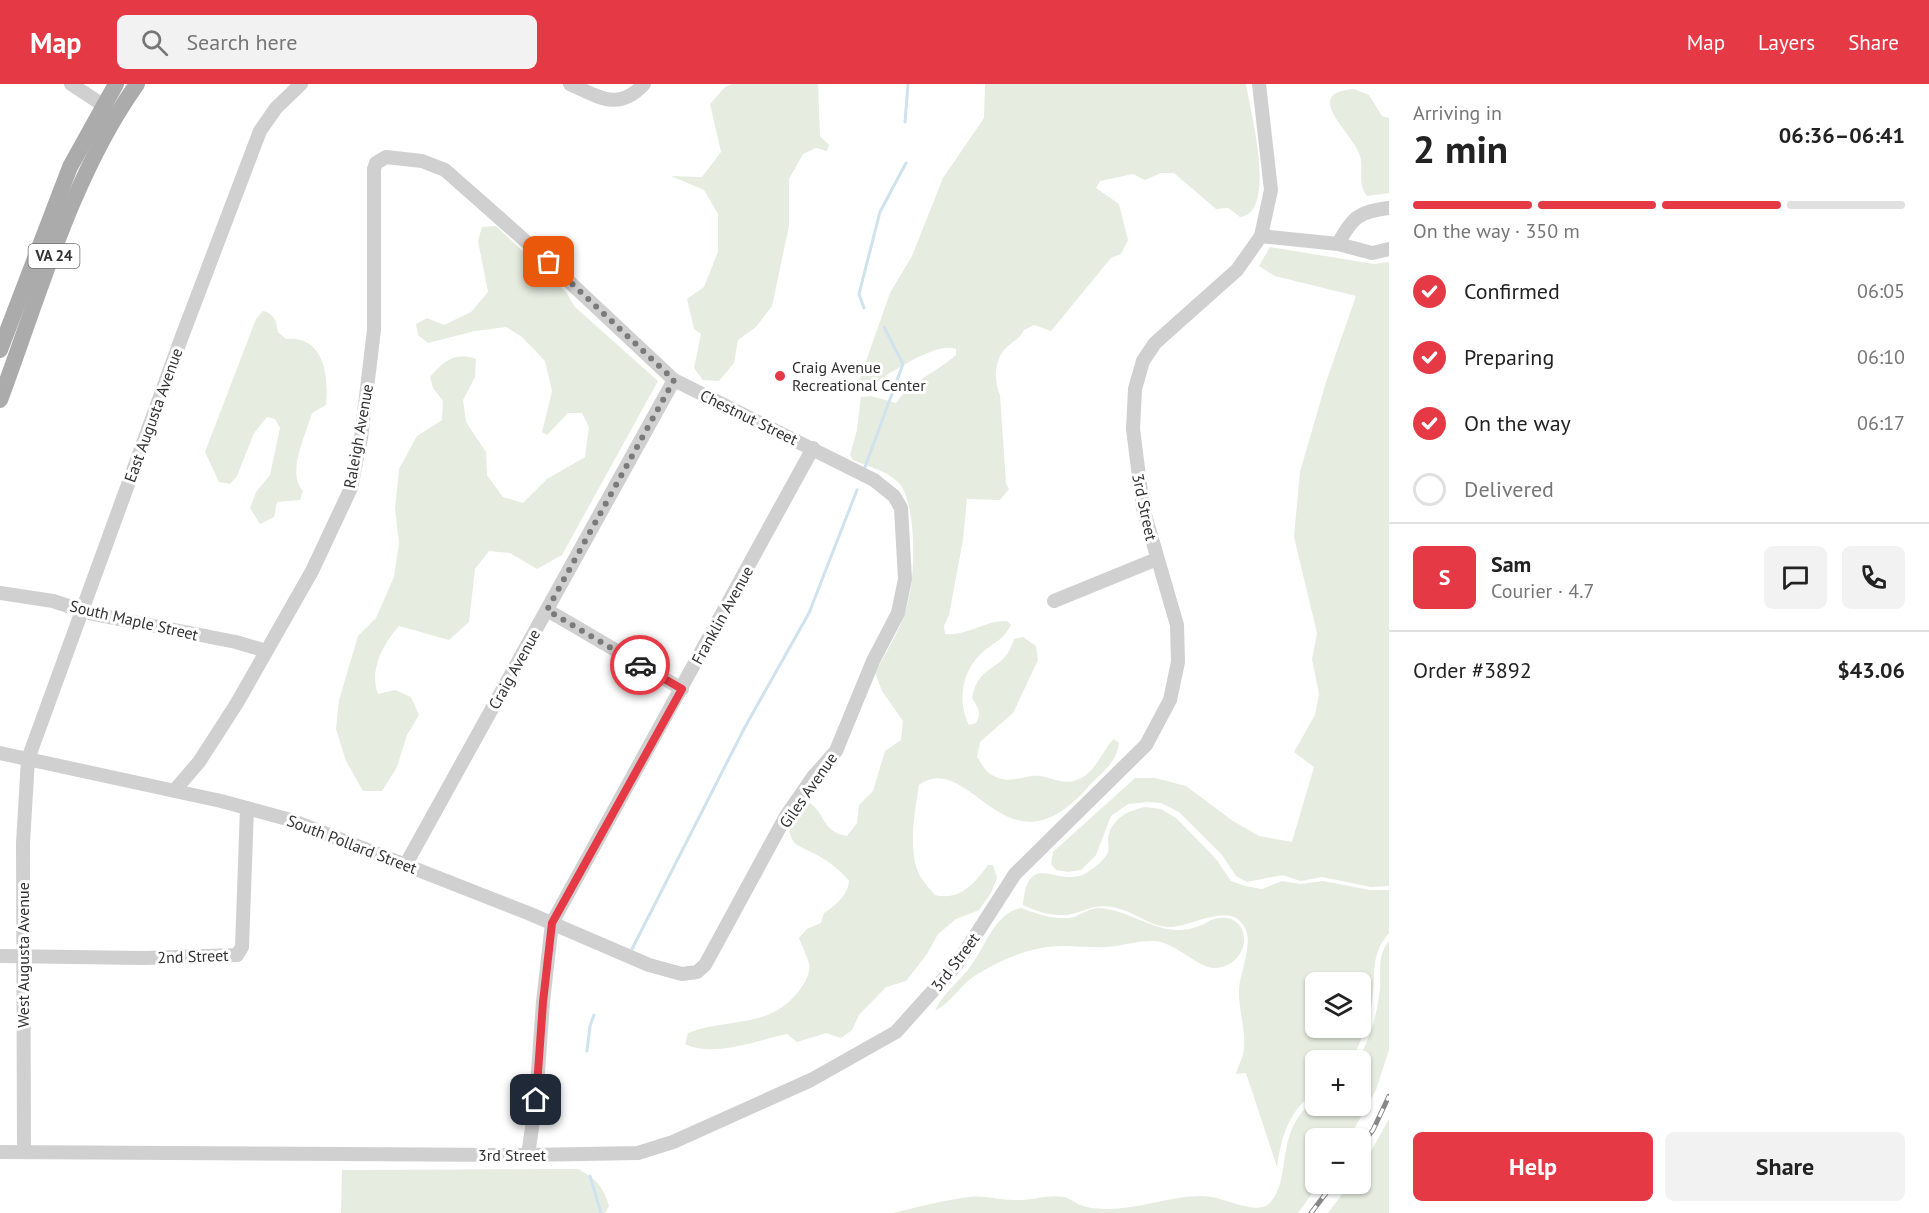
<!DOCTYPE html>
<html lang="en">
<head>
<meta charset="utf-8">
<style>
  :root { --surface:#fff; --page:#f2f2f2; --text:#222; --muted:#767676; --line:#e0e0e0; --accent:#e63946 }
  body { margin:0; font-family:"PT Sans",sans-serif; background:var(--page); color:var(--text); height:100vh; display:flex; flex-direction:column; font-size:22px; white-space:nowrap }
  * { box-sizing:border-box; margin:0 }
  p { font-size:20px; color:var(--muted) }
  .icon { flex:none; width:33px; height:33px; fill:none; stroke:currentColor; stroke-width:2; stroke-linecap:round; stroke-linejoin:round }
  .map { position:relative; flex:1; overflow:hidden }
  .sheet { display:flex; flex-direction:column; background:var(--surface); width:540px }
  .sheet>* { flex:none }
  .controls { position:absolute; left:1305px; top:888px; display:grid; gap:12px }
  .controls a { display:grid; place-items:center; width:66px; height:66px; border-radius:9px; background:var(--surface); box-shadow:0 2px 4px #0004; font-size:30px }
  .pin { position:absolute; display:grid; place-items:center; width:51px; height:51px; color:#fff; margin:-26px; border-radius:12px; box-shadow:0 3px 9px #0006 }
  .courier { position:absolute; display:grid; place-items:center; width:60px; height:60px; margin:-30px; border:4px solid #e63946; border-radius:50%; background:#fff; color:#222; box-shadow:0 2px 8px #0007 }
  .overview em { font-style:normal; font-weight:600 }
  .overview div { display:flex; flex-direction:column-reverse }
  .overview { display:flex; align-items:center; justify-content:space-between; height:102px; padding:0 24px }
  h1 { font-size:39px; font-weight:600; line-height:45px }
  .bar { display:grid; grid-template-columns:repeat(4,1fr); gap:9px 6px; align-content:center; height:72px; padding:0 24px }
  .bar i { height:8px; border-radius:4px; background:var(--line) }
  .bar .selected { background:var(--accent) }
  .bar p { grid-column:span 4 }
  .line { display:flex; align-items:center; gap:15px; padding:0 24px; border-top:2px solid var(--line) }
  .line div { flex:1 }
  .round { display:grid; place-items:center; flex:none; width:63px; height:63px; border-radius:9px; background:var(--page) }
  ol { padding:0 24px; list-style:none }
  li { display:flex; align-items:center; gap:18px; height:66px }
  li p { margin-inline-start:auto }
  li .icon { padding:6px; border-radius:50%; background:var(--accent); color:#fff; stroke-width:4 }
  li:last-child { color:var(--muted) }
  li i { width:33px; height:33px; border:3px solid var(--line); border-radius:50% }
  .button { display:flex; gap:12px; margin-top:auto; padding:12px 24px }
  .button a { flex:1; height:69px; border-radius:9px; background:var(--accent); color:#fff; font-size:24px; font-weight:600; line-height:69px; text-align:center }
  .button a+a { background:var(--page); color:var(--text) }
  header { display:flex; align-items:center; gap:36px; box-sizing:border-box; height:84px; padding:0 30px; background:var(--accent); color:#fff }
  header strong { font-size:28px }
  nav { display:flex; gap:33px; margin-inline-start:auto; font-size:21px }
  .search { width:420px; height:54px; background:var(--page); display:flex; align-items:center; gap:15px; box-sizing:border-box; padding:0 21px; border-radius:9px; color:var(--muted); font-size:22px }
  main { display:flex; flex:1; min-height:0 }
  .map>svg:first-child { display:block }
</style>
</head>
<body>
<header>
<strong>Map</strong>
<div class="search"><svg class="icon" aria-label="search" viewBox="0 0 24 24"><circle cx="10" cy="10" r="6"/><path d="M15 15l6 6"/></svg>Search here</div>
<nav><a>Map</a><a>Layers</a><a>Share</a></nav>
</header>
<main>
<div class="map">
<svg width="1389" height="1129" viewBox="0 0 1389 1129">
  <rect width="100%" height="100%" fill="#fff"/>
  <g fill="#e6ecdf" fill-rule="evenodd">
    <path d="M732 0H818L820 52 829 61 827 67 816 64 803 70 789 95V142L772 222 756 243 738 256 734 279 719 297 703 296 694 284 701 250 694 245 687 215 704 203 718 168V130L704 106 671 92 702 93 721 68 710 20 725 3Z"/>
    <path d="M985 0H1246C1250 27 1278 128 1240 133L1228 124 1216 125 1174 89H1161L1145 96 1133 90 1100 97 1096 104 1119 120 1128 156 1121 170 1111 174 1051 247 1034 241 1024 246C1019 256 1011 258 1004 266 994 278 994 297 1000 311L1006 400 1009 405 1000 416 967 415 963 456 949 531 944 542 945 550C965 553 985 536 1007 537L1011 541C1002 557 997 556 984 567 963 584 956 616 969 641L976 639C982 628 978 624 972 614 979 577 1004 590 1014 555L1023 553 1036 562 1038 576 1013 629 980 658 977 673C981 679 986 688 992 691 1007 700 1016 694 1032 692 1050 689 1064 707 1086 691 1098 682 1106 661 1114 655L1119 659C1116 680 1102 688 1088 703 1005 798 971 664 919 701 915 727 907 767 920 792 924 799 930 805 935 811 960 817 974 800 988 781H993L997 794 991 809 979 826 956 835 938 850 927 870 906 897 886 903 859 931 852 946 841 954 826 949 797 958 787 950C757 956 714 974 685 960L688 949C732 932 773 947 803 901 806 896 811 886 809 880 807 871 802 862 799 854L807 845 821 839 824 829C835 822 848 811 849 797 838 784 826 775 811 768 806 765 798 763 794 758 783 744 793 726 805 717 825 724 820 748 847 752L857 739 859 721 873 707 885 667 901 656 903 637 882 607 875 589C887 566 904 541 909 514 915 489 917 417 898 398 887 387 867 382 853 376L850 371 857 346 861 313 871 312 896 319C913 296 934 290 956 271V265C936 257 889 290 871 301L864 302 859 297 890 209 912 172 943 94 984 34Z"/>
    <path d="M1354 5 1369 11 1382 32 1389 34V109L1367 112C1357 99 1364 87 1360 72 1355 50 1299 9 1354 5Z"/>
    <path d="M496 142 566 208 575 223 658 297 562 471 537 485 510 469 489 467 475 485 469 538 449 556 399 542C383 560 369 586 378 610L395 606 411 613 419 631 407 651 397 683 382 707H363L346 677 336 645 339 616 358 552 376 534 394 493 399 459 395 425 399 385 417 352 442 336 443 317 433 304 430 293C443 277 456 267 476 275L475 293 463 316 466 338 486 368 487 391 503 413 523 419 547 395 585 373 589 343 582 329H568L547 351 542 348 552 307 545 277 522 253 506 243 475 247 428 259 418 251 416 240 427 234 444 241 471 228 488 208 478 157 482 143Z"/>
    <path d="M1270 163 1374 180 1389 178V802L1371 803 1322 793 1301 797 1282 791 1247 798 1236 792 1222 771 1179 728 1161 719 1148 718 1128 720 1111 732 1096 771 1081 786 1068 788 1056 786 1051 780 1053 768 1135 694H1155L1186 702 1233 737 1259 752 1292 758 1314 683 1294 668 1315 631 1319 610 1312 575 1317 549 1294 453 1300 388 1326 298 1356 212 1275 192 1259 182Z"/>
    <path d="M263 227C275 230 276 237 278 248L286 255C324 251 329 292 326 321L312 329C306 351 286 389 303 407L300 416 277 418 274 433 260 440 250 424 256 408 270 391 280 344 275 335 267 333 254 349 237 392 230 400 219 398 205 368 256 235Z"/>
    <path d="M1145 723 1161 725 1176 734 1216 775 1231 797 1245 802 1262 805 1282 797 1300 800 1323 797 1370 806H1389V849C1368 873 1377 894 1371 924 1367 942 1360 961 1351 976H1316L1315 1009C1289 1025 1281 1054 1277 1083L1246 989 1236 990C1238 982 1244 972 1244 964 1246 948 1238 924 1239 904 1241 886 1254 858 1244 842 1229 818 1194 842 1172 843 1150 844 1133 826 1112 823 1095 820 1087 826 1072 830 1056 834 1038 828 1023 821 1028 762 1060 807 1088 788 1095 783 1105 776 1108 768 1109 764 1108 758 1108 754 1112 734 1127 727 1145 723ZM1316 898H1360V944H1316Z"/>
    <path d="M1021 824C1037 830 1057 837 1074 833 1082 830 1090 824 1099 824 1135 826 1162 857 1199 842 1203 841 1207 838 1211 836 1252 822 1256 880 1216 884 1200 886 1177 859 1155 857 1138 856 1122 862 1106 863 1092 864 1078 862 1065 862 1032 862 1003 874 976 891 960 901 952 918 935 927 942 910 959 898 970 883 985 864 994 829 1021 824Z"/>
    <path d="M1389 857V966L1376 1006 1349 1054H1316V1100H1319L1298 1129H893C918 1123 944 1116 969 1113 984 1111 999 1116 1014 1116 1030 1117 1048 1110 1064 1113 1070 1114 1075 1119 1080 1121 1088 1124 1099 1125 1107 1125 1139 1125 1170 1112 1202 1112 1223 1112 1248 1129 1266 1122 1295 1101 1271 1048 1315 1016L1316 1022H1360V976H1358C1370 955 1378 928 1380 903 1381 886 1377 872 1389 857Z"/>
    <path d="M1389 1035V1129H1328L1350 1100H1360L1361 1085Z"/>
    <path d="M578 1085C596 1095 603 1102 609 1122L605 1129H341L342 1086Z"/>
  </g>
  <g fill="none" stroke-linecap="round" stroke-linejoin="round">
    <g stroke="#cfe2ee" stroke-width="3">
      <path d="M905 38 908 0"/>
      <path d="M864 224 859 210 880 128 906 79"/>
      <path d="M865 383 903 280 884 243"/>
      <path d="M632 865 745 643 809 529 857 406"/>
      <path d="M587 967 590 942 594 931"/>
      <path d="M590 1092 601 1129"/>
    </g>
    <g stroke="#d0d0d0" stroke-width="14">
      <path d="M71 0 112 27"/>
      <path d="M570 0C599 13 618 28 644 0"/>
      <path d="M1261 152 1338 160 1372 169 1389 165"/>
      <path d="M1338 160C1353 132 1359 128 1389 124"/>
      <path d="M0 509 53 517 93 530 236 558 266 567"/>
      <path d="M1054 517 1157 475"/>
      <path d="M547 526 682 605"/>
      <path d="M0 669 221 717 291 736 528 829 649 881 682 890 697 888 705 881 786 732 813 693 836 667 873 577 898 529 905 495 901 424 894 412 874 396 674 296 531 162 445 86 422 77 386 73 376 79 374 85V246L361 354 351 404 312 487 237 619 199 678 174 707"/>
      <path d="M406 780 674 296"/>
      <path d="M0 872 144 874 237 871 242 863 247 724"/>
      <path d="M0 1068 528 1071 638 1069 673 1058 811 996 896 948 957 880 1015 790 1146 661 1170 616 1178 578 1177 541 1143 424 1133 345 1135 305 1143 277 1155 259 1237 186 1261 152 1271 106 1259 0"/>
      <path d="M24 1068 23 759 28 675 181 255 260 47 276 24 301 0"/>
      <path d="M528 1071 536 1016 543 918 552 839 813 364"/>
    </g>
    <g stroke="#ababab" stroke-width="16">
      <path d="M0 266 70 83 116 0"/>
      <path d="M0 316C39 212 72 91 137 0"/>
    </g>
    <g stroke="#888" stroke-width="5">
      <g id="rail">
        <path d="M1360 1063 1373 1046 1389 1012"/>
        <path d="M1311 1129 1333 1100"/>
      </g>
    </g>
    <use href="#rail" stroke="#fff" stroke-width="3" stroke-dasharray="9" stroke-linecap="butt"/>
  </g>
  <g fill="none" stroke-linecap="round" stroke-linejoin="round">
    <path stroke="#7a7a7a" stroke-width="6" stroke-dasharray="0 10.8" d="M549 178 674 296 547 526 640 581"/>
    <path stroke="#e63946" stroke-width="8" d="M536 1016 543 918 552 839 682 605 640 581"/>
  </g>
  <circle fill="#e63946" stroke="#fff" stroke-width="2" cx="780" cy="292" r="6"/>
  <g text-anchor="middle" stroke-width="6" stroke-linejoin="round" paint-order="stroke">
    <rect fill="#fff" stroke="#707070" stroke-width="1.5" x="28.5" y="160" width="51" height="24" rx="4.5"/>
    <g font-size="15" font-weight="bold" fill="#333">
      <text x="54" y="177">VA 24</text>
    </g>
    <g font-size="16" fill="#333" stroke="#fff" text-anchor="start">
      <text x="792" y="289">Craig Avenue<tspan x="792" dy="18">Recreational Center</tspan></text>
    </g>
    <g font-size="16" fill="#333" stroke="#fff">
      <text transform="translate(153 331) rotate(-70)" y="6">East Augusta Avenue</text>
      <text transform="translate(749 333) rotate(26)" y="6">Chestnut Street</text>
      <text transform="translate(358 352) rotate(-80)" y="6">Raleigh Avenue</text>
      <text transform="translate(1145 423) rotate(78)" y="6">3rd Street</text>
      <text transform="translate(722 531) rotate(-61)" y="6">Franklin Avenue</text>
      <text transform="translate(134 536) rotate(13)" y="6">South Maple Street</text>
      <text transform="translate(514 585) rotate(-61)" y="6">Craig Avenue</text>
      <text transform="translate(808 706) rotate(-55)" y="6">Giles Avenue</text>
      <text transform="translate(352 760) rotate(21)" y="6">South Pollard Street</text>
      <text transform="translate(23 871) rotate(-90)" y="6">West Augusta Avenue</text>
      <text transform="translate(193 872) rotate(-2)" y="6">2nd Street</text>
      <text transform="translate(955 878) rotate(-53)" y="6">3rd Street</text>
      <text x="512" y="1077">3rd Street</text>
    </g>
  </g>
</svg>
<div class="controls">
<a><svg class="icon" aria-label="layers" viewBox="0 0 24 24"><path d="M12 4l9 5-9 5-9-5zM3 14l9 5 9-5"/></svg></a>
<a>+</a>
<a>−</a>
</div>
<div class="pin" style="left:549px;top:178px;background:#ea580c"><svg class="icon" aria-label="bag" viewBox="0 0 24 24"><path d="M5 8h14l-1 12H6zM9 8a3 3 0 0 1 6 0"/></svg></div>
<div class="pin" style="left:536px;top:1016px;background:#1f2937"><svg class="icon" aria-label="home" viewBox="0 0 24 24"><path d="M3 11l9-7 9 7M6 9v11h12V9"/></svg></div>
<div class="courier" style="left:640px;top:581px"><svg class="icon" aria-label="car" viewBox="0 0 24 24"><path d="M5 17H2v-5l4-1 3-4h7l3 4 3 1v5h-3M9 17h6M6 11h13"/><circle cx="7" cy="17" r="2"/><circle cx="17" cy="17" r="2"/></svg></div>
</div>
<section class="sheet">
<div class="overview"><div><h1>2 min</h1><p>Arriving in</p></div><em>06:36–06:41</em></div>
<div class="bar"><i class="selected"></i><i class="selected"></i><i class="selected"></i><i></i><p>On the way · 350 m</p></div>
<ol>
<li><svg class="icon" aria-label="check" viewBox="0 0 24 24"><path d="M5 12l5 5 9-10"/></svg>Confirmed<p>06:05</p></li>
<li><svg class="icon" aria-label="check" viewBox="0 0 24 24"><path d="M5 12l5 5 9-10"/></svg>Preparing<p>06:10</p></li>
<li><svg class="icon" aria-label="check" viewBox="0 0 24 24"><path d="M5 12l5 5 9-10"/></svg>On the way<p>06:17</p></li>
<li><i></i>Delivered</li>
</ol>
<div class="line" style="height:108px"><b class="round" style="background:var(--accent);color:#fff">S</b><div><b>Sam</b><p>Courier · 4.7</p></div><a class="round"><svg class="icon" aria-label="chat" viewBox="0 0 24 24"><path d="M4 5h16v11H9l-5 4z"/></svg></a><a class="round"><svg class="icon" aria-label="phone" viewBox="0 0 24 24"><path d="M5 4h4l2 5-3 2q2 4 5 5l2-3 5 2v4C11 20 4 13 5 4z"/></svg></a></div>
<div class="line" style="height:78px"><div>Order #3892</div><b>$43.06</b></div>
<div class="button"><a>Help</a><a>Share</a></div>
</section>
</main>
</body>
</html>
